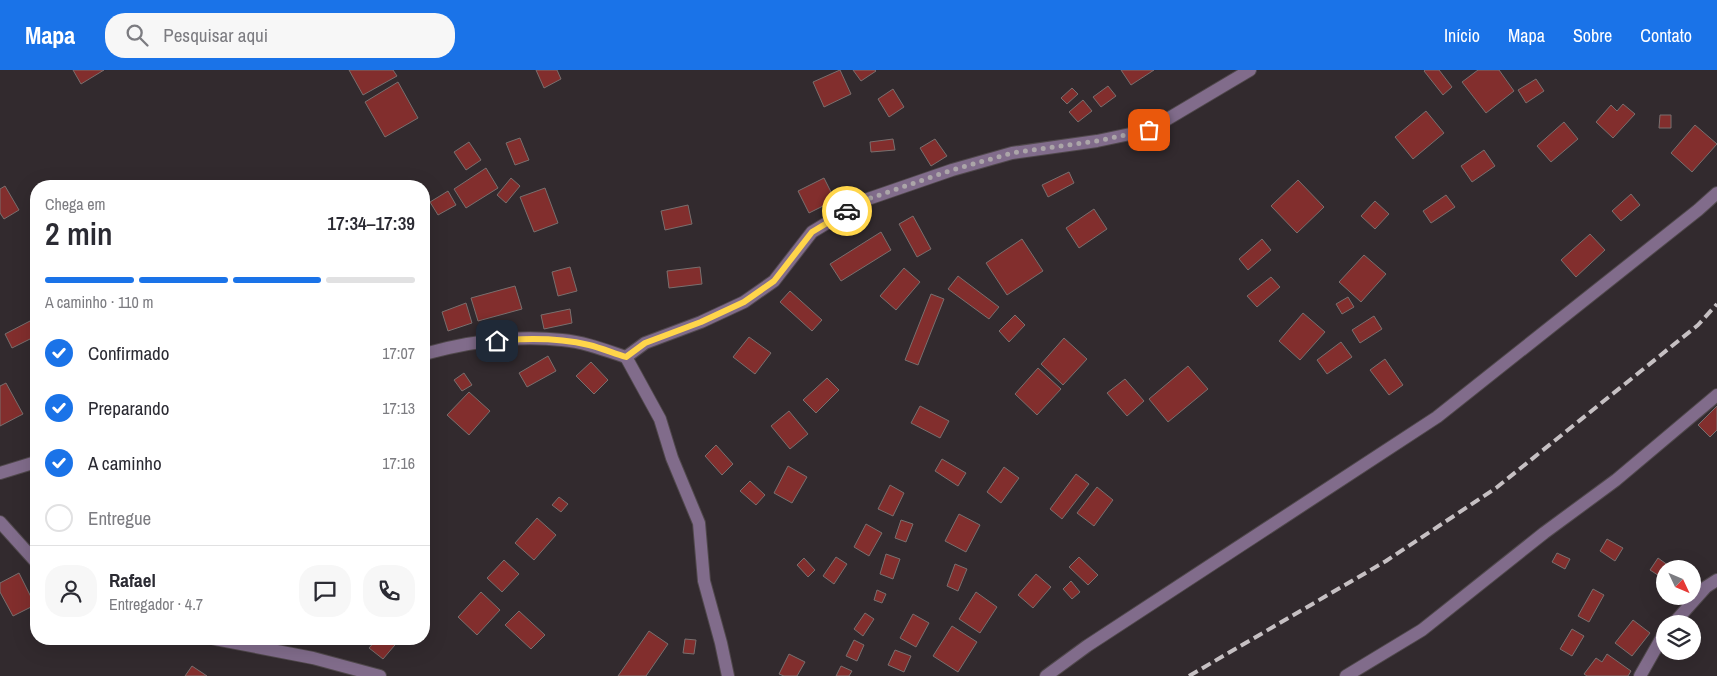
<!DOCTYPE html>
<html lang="pt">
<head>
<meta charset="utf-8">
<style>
  :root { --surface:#fff; --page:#f7f7f7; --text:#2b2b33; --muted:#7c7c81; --line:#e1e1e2; --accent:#1a73e8 }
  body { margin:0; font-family:"Archivo Narrow",sans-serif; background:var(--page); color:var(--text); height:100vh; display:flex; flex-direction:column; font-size:19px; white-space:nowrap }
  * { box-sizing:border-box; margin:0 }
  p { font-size:16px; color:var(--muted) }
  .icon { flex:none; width:28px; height:28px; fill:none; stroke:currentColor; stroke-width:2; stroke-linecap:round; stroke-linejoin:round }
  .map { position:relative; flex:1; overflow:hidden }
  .sheet { position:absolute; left:30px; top:110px; width:400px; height:465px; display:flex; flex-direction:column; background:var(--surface); border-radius:20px; box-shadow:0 5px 20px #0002 }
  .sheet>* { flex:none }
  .needle { width:32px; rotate:134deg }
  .controls { position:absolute; left:1656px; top:490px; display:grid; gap:10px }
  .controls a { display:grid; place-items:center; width:45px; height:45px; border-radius:50%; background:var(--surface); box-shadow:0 5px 20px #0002; font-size:25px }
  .pin { position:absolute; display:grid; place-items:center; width:42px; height:42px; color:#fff; margin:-21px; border-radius:10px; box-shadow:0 2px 8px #0006 }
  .courier { position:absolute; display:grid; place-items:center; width:50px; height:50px; margin:-25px; border:4px solid #ffd54a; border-radius:50%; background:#fff; color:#222; box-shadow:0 1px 6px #0007 }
  .summary em { font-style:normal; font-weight:600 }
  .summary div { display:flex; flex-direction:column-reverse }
  .summary { display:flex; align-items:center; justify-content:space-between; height:85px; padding:0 15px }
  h1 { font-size:32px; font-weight:600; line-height:38px }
  .bar { display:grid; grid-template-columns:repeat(4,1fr); gap:8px 5px; align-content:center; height:60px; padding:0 15px }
  .bar i { height:6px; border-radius:4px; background:var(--line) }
  .bar .on { background:var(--accent) }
  .bar p { grid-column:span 4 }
  .line { display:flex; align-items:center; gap:12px; padding:0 15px; border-top:1px solid var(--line) }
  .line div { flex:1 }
  .round { display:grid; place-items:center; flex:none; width:52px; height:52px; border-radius:20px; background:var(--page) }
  ol { padding:0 15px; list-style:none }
  li { display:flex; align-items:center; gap:15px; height:55px }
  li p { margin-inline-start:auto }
  li .icon { padding:5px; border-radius:50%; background:var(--accent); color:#fff; stroke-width:4 }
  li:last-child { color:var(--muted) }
  li i { width:28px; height:28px; border:2px solid var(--line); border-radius:50% }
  header { display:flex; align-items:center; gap:30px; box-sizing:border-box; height:70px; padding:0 25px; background:var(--accent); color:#fff }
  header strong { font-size:24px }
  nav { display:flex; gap:28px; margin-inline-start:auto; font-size:18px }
  .search { width:350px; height:45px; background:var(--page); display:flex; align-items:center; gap:12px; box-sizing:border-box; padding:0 18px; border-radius:20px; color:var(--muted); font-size:19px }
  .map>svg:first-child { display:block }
</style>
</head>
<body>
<header>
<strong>Mapa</strong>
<div class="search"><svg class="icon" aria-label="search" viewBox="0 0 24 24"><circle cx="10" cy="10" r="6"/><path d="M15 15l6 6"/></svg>Pesquisar aqui</div>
<nav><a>Início</a><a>Mapa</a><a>Sobre</a><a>Contato</a></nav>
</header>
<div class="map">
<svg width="1717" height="606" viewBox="0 0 1717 606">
  <rect width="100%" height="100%" fill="#322a2e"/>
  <g fill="#822e2d" stroke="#796f6e">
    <path d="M73 0H104L81 14Z"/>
    <path d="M349 0H393L397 6 363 25Z"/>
    <path d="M536 0H557L561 9 544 18Z"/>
    <path d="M840 0 851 24 824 37 813 12Z"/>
    <path d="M853 0H875L876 1 861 11Z"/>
    <path d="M1121 0H1154L1131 15Z"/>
    <path d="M1425 0H1439L1452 17 1443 25 1424 1Z"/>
    <path d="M1478 0H1499L1514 21 1486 43 1462 12Z"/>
    <path d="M1536 9 1544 21 1526 33 1518 20Z"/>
    <path d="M398 12 418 48 385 67 365 32Z"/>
    <path d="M1108 16 1116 26 1101 37 1093 27Z"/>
    <path d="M1072 18 1078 24 1067 34 1061 28Z"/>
    <path d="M893 19 904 37 889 47 878 29Z"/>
    <path d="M1083 30 1092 41 1078 52 1069 42Z"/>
    <path d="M1623 34 1635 44 1613 68 1596 52 1611 35 1617 41Z"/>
    <path d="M1426 41 1444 63 1413 89 1395 67Z"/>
    <path d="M1660 45H1671V58H1659Z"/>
    <path d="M1564 52 1578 69 1551 92 1537 76Z"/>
    <path d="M1695 55 1717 74 1692 102 1671 83Z"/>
    <path d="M520 68 529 90 515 95 506 73Z"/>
    <path d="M893 69 895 80 871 82 870 72Z"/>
    <path d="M935 69 947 86 931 96 920 78Z"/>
    <path d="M469 72 481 90 466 100 454 82Z"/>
    <path d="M1484 80 1495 96 1472 112 1461 96Z"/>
    <path d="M486 98 498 118 466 138 454 119Z"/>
    <path d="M1069 102 1074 113 1048 127 1042 115Z"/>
    <path d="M511 108 520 116 506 133 497 125Z"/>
    <path d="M824 108 835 130 809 143 798 121Z"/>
    <path d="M1298 110 1324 137 1297 163 1271 136Z"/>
    <path d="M5 116 19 140 4 149 0 143V119Z"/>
    <path d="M545 118 558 153 534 162 520 127Z"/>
    <path d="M448 121 456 135 438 145 430 132Z"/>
    <path d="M1631 124 1640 135 1621 151 1612 141Z"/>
    <path d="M1446 125 1455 137 1431 153 1423 141Z"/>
    <path d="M1375 131 1389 144 1375 159 1361 146Z"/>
    <path d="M688 135 692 154 665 160 661 141Z"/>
    <path d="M1094 139 1107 159 1079 178 1066 158Z"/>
    <path d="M913 146 931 179 917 187 899 154Z"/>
    <path d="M881 162 891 180 841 211 830 194Z"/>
    <path d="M1590 164 1605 180 1576 207 1561 190Z"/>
    <path d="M1022 169 1043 201 1007 225 986 193Z"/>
    <path d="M1262 169 1271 180 1248 200 1239 189Z"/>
    <path d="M1364 185 1386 204 1361 232 1339 212Z"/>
    <path d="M570 197 577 221 558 226 552 202Z"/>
    <path d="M700 197 702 214 669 218 667 201Z"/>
    <path d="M904 198 920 212 896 240 880 226Z"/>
    <path d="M958 206 999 237 989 249 948 219Z"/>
    <path d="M1271 207 1280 217 1257 237 1247 226Z"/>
    <path d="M515 216 522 239 478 251 471 228Z"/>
    <path d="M790 221 822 250 812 261 780 232Z"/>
    <path d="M931 224 944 229 918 295 905 290Z"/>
    <path d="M1348 227 1354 237 1342 244 1336 234Z"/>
    <path d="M466 233 472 253 448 261 442 242Z"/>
    <path d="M570 239 572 253 544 259 541 245Z"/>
    <path d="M1303 243 1325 262 1300 290 1279 271Z"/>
    <path d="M1015 245 1025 255 1009 272 999 261Z"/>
    <path d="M1374 246 1382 259 1360 273 1352 260Z"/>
    <path d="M30 251 36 266 12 278 5 264Z"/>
    <path d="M749 267 771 283 755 304 733 287Z"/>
    <path d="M1064 268 1087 289 1063 315 1041 294Z"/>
    <path d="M1341 272 1352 287 1327 304 1317 290Z"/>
    <path d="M548 286 556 301 527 317 519 303Z"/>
    <path d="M1385 289 1403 315 1389 325 1370 300Z"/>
    <path d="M591 292 608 310 594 324 576 306Z"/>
    <path d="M1188 296 1208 319 1168 352 1149 329Z"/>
    <path d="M1038 298 1061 319 1037 345 1015 324Z"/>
    <path d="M464 303 472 315 462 321 454 310Z"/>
    <path d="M827 308 839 320 816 343 803 330Z"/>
    <path d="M1125 309 1144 331 1127 346 1107 323Z"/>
    <path d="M6 313 23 344 0 356V316Z"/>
    <path d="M469 322 490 341 469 365 447 345Z"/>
    <path d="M920 336 949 351 940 368 911 353Z"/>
    <path d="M1717 336V360L1710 367 1698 355Z"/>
    <path d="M789 341 808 364 790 379 771 356Z"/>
    <path d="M716 375 733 394 722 405 705 386Z"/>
    <path d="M942 389 966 403 958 416 935 401Z"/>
    <path d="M788 396 807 407 792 433 774 423Z"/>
    <path d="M1004 397 1019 408 1001 433 987 422Z"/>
    <path d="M1076 404 1089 414 1062 449 1050 439Z"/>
    <path d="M750 411 765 425 756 435 740 421Z"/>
    <path d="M890 415 904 423 893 446 878 439Z"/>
    <path d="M1097 417 1113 430 1094 456 1077 443Z"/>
    <path d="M559 427 568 434 561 442 552 435Z"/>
    <path d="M959 444 980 455 966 482 945 471Z"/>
    <path d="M537 448 556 465 534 490 515 473Z"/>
    <path d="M901 450 913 454 906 472 895 468Z"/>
    <path d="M866 454 882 463 869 486 854 477Z"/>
    <path d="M1607 469 1623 478 1615 491 1600 481Z"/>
    <path d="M1557 483 1570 489 1565 499 1552 492Z"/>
    <path d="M886 484 900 489 893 509 880 504Z"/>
    <path d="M836 487 847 494 834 514 823 506Z"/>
    <path d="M1079 487 1098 505 1088 515 1069 497Z"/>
    <path d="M804 488 815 500 808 507 797 495Z"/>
    <path d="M1658 488 1672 498 1665 499 1664 509 1650 500Z"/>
    <path d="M504 490 519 504 502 522 487 508Z"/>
    <path d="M955 494 967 499 958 521 947 516Z"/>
    <path d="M19 503 35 535 13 546 0 522V513Z"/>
    <path d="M1036 504 1051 517 1033 538 1018 525Z"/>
    <path d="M1071 511 1080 522 1072 529 1063 519Z"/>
    <path d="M1593 519 1604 525 1589 552 1578 546Z"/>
    <path d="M877 520 886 524 882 533 874 530Z"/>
    <path d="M481 522 500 540 477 565 458 547Z"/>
    <path d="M976 522 997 537 980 563 959 549Z"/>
    <path d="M519 541 545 565 531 579 505 555Z"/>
    <path d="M865 543 874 549 863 566 854 559Z"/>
    <path d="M913 544 929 553 916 577 900 568Z"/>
    <path d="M1633 550 1650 563 1632 586 1615 573Z"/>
    <path d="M952 556 977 572 958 602 933 586Z"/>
    <path d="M1572 559 1584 566 1572 586 1560 579Z"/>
    <path d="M649 561 668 574 646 606H618Z"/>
    <path d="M377 569H400L383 589 369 578Z"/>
    <path d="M685 569 696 570 694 584 683 583Z"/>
    <path d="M854 570 864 575 857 591 846 586Z"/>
    <path d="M895 580 911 586 904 602 888 595Z"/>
    <path d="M789 584 805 592 797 606H784L779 604Z"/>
    <path d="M1607 584 1631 601 1628 606H1587L1584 604 1596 588 1602 592Z"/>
    <path d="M192 596 207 606H185Z"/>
    <path d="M841 596 852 601 849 606H836Z"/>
  </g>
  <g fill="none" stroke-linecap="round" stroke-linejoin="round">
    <g stroke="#50484c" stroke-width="14">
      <g id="minor">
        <path d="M424 284C467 272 517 265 562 270 584 272 605 280 626 287"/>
        <path d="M0 403 36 392"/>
        <path d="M0 452 36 492"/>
        <path d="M1673 554 1706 517 1717 510"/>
        <path d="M215 569 313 588 380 606"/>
        <path d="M728 606 721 573 704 511 699 453 672 388 660 349 626 287 645 273 701 252 744 232 774 211 812 162 865 130 952 100 1012 83 1097 71 1149 60 1250 0"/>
        <path d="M1046 606 1087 576 1437 347 1698 140 1717 123"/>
        <path d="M1346 606 1422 560 1544 463 1616 410 1717 325"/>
        <path d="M1640 606 1665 562"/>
      </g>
    </g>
    <use href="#minor" stroke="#816c8b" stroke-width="12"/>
    <path stroke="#c6c0c3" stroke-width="4" stroke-dasharray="10 5" stroke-linecap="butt" d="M1189 606 1386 491 1496 418 1698 255 1717 234"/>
  </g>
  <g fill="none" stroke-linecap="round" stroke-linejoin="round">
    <path stroke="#aba5a8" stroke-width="5" stroke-dasharray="0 9" d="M847 141 865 130 952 100 1012 83 1097 71 1149 60"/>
    <path stroke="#ffd54a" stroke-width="6" d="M497 271C527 268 559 268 589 275 601 278 613 283 626 287L645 273 701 252 744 232 774 211 812 162 847 141"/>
  </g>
</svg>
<div class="controls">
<a><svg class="needle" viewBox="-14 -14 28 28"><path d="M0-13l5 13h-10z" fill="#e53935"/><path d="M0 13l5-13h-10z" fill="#7c7c81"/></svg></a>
<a><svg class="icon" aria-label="layers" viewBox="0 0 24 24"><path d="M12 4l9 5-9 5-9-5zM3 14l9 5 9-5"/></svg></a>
</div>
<div class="pin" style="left:1149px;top:60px;background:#ea580c"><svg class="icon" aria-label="bag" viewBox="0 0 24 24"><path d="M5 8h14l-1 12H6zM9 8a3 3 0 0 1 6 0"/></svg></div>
<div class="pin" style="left:497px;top:271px;background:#1f2937"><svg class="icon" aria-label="home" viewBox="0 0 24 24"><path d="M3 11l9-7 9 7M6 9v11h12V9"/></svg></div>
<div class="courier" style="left:847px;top:141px"><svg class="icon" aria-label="car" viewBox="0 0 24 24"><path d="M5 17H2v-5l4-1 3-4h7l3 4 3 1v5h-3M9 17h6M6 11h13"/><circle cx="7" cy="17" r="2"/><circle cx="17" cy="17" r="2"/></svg></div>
<section class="sheet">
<div class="summary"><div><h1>2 min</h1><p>Chega em</p></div><em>17:34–17:39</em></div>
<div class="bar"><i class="on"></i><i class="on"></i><i class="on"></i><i></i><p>A caminho · 110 m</p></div>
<ol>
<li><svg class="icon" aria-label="check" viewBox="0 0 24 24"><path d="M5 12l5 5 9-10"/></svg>Confirmado<p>17:07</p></li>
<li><svg class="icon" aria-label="check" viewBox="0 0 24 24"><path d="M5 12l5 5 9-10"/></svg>Preparando<p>17:13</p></li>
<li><svg class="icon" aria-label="check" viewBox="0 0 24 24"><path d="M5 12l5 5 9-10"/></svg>A caminho<p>17:16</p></li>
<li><i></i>Entregue</li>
</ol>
<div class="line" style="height:90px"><a class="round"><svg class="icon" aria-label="person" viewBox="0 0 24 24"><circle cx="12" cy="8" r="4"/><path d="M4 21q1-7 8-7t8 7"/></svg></a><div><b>Rafael</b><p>Entregador · 4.7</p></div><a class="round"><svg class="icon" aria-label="chat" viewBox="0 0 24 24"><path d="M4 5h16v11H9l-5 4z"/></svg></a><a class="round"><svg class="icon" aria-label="phone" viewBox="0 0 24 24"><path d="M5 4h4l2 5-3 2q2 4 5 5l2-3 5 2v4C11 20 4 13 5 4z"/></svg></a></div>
</section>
</div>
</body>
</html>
